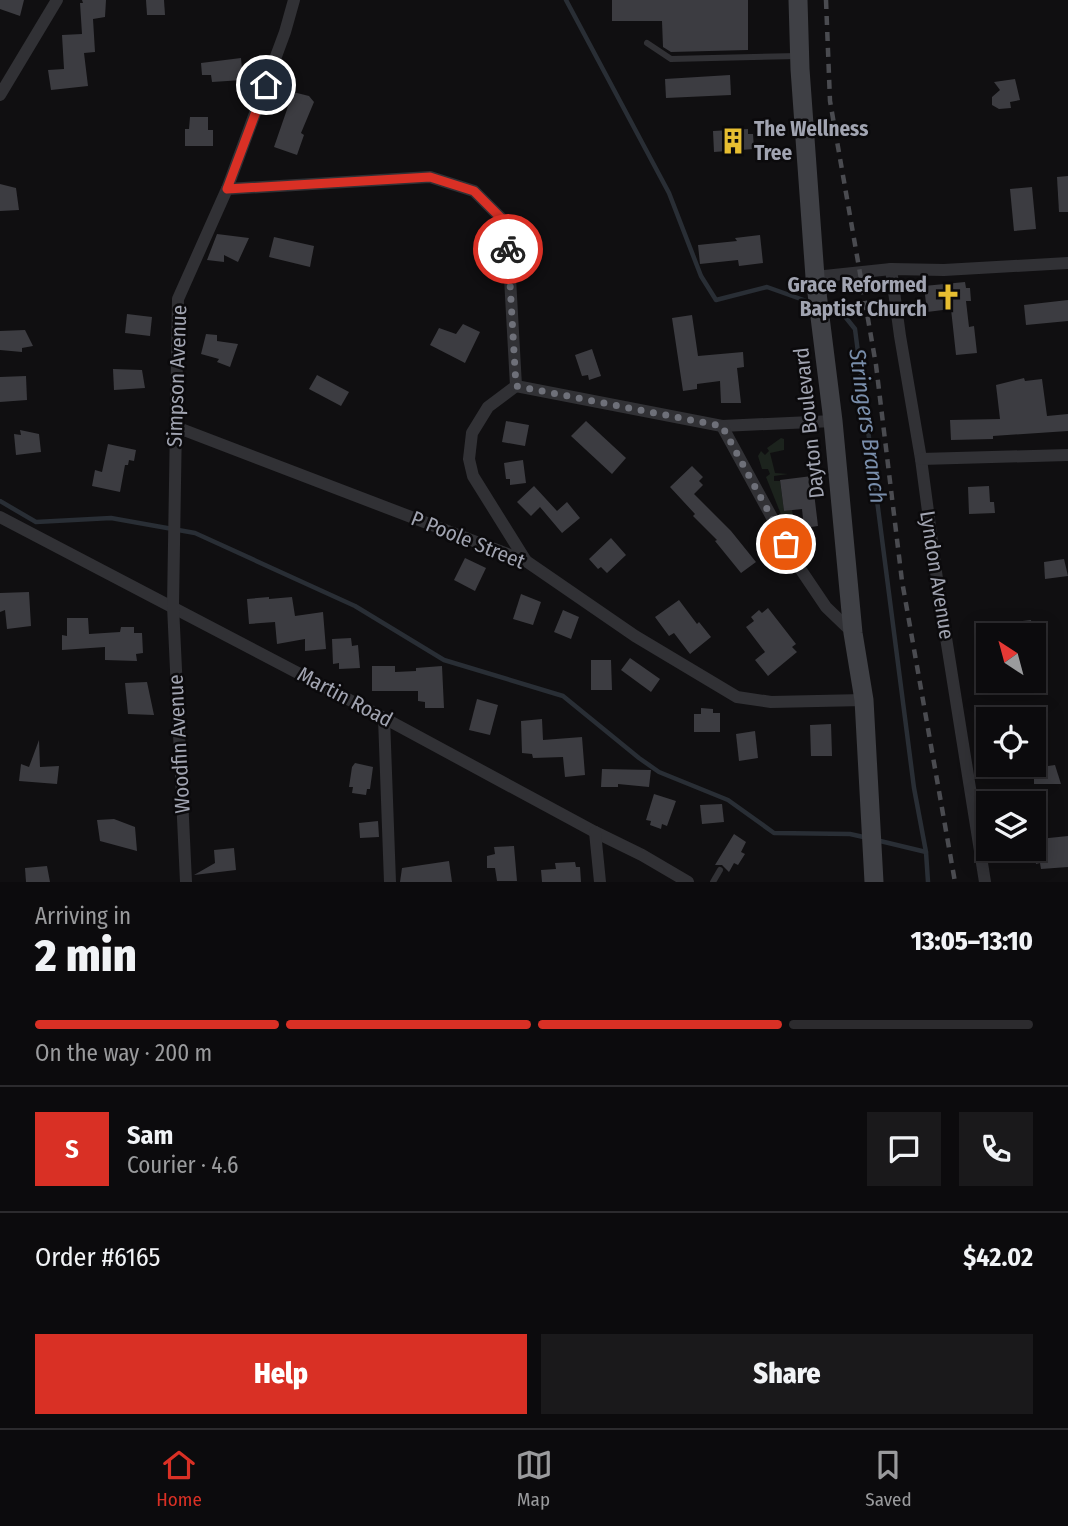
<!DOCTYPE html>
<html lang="en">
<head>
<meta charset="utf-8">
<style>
  :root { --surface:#0c0b0d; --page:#1a191b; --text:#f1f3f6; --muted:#9a9b9d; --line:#2c2b2e; --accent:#d93025 }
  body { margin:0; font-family:"Fira Sans Condensed",sans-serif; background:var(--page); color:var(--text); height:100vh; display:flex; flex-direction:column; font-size:26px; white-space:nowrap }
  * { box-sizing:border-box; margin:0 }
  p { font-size:23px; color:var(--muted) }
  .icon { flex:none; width:38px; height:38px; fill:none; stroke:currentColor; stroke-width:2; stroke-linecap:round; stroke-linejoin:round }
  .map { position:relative; height:882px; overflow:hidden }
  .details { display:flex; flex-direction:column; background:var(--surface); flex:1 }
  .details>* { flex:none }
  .needle { width:46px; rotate:324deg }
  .buttons { position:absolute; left:976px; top:623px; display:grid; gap:14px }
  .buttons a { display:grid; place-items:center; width:70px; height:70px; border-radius:0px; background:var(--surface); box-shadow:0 4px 18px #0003,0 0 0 2px var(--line); font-size:35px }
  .pin { position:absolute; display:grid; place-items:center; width:60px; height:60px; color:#fff; margin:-30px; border:4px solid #fff; border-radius:50%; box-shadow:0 2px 7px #0007 }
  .courier { position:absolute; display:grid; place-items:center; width:70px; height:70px; margin:-35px; border:5px solid #d93025; border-radius:50%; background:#fff; color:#222; box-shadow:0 2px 9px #0007 }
  .head em { font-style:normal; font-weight:800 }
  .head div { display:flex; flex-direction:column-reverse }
  .head { display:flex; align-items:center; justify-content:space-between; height:119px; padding:0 35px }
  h1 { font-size:46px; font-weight:800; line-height:52px }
  .bar { display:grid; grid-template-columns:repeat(4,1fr); gap:10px 7px; align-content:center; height:84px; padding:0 35px }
  .bar i { height:9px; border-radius:5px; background:var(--line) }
  .bar .active { background:var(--accent) }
  .bar p { grid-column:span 4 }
  .line { display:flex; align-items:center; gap:18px; padding:0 35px; border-top:2px solid var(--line) }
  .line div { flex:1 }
  .round { display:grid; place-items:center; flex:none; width:74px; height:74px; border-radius:0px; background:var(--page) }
  .cta { display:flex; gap:14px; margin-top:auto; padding:14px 35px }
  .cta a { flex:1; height:80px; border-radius:0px; background:var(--accent); color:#fff; font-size:28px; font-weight:800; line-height:80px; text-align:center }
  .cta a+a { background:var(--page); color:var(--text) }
  .tabs { display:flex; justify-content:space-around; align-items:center; height:98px; border-top:2px solid var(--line); background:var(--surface); font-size:19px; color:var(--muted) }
  .tabs a { display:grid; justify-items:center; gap:4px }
  .tabs .active { color:var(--accent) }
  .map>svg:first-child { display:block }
</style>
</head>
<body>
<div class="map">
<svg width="1068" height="882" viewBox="0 0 1068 882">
  <rect width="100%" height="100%" fill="#100f11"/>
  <path fill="#1c231d" d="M781 438 784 439V450L770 453 775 473 788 474 774 476V481H780L784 511 792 510 793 517 789 520 793 529 798 528 803 540V548L800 549 780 512 766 477 770 474 768 469H762L758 456 761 451 765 455 769 451 767 448Z"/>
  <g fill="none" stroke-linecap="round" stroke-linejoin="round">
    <g stroke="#292e35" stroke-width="4.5">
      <path d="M566 0 669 193 701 276 716 300 767 287 812 303"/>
      <path d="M824 308 843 314 855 329 914 788 926 852 928 882"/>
      <path d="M0 501 36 522 111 518 195 533 355 606 444 660 563 696 639 758 659 772 728 800 774 833 850 834 868 838"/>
      <path d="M876 840 926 852"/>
    </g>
  </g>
  <g fill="#3c3c41">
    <path d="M0 0H24L20 16 0 9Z"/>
    <path d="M82 0H106L105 17 93 19 95 52 84 53 88 86 51 90 48 70 64 69 62 35 82 34 80 3H83Z"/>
    <path d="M146 0H164L165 15H147Z"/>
    <path d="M612 0H748V50L671 52 663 47 662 21H612Z"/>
    <path d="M241 58 243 80 212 82 211 75H202L201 63Z"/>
    <path d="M730 75 731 95 666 98 665 79Z"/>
    <path d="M1015 79 1020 100 1010 102 1011 108 999 109 992 105V97L1000 90 994 82Z"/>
    <path d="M293 92 309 96 314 102 301 133 304 135 297 155 274 147Z"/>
    <path d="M190 117H208V130H213V146H185V129H189Z"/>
    <path d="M748 129V134H753L754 149 714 152 713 131Z"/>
    <path d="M1068 176V212H1059L1057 177Z"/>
    <path d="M0 184 16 188 19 210 0 211Z"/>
    <path d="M1032 187 1036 229 1014 231 1010 189Z"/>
    <path d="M217 234 249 238 238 262 224 255V262L207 260Z"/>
    <path d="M760 235 763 263 739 266 738 260 700 264 698 245 737 241 735 238Z"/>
    <path d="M274 237 314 246 310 267 269 257Z"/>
    <path d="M965 282 966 288H970L971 301H966L969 327 974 326 977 353 956 355 951 309 927 312 924 286Z"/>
    <path d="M1068 300V321L1026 325 1024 305Z"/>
    <path d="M127 314 152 317 150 336 125 333Z"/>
    <path d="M692 315 698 356 743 352 744 367 737 368 741 403H721L720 381 697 384V389L683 391 672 318Z"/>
    <path d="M463 324 480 332 465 363 430 345 439 328 456 334Z"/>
    <path d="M25 330 33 346 22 348V352L0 350V331Z"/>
    <path d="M206 334 217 335V341L238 344 230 367 217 362 219 359 201 354Z"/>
    <path d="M592 349 601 376 589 380 588 375 582 376 575 355Z"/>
    <path d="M113 369 142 370 145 388 114 390Z"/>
    <path d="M317 375 349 392 341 406 309 389Z"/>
    <path d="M26 376 27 400 0 402V377Z"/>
    <path d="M1024 378 1025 381 1042 379 1047 416 1068 414V431L993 436V439L951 440 950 420 1000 419 996 385Z"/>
    <path d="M506 421 529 425 525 446 502 442Z"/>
    <path d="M586 421 626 458 612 474 571 436Z"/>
    <path d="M20 430 39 434 41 452 16 455 14 434 21 435Z"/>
    <path d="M108 444 136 450 134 461 129 460 128 465H125L120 492 92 486 95 470 102 472Z"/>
    <path d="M523 460 526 483 510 485V479H506L504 463Z"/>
    <path d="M692 466 703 477 699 481 703 485 694 494 731 531 756 562 741 573 715 541 717 540 693 516 695 514 670 487Z"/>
    <path d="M812 476 818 526 804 528 802 509 784 511 780 480Z"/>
    <path d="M534 486 557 511 567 502 580 518 562 533 540 507 531 516 517 502Z"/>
    <path d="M989 486 990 502H994L995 513 969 514 968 487Z"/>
    <path d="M611 538 626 555 607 573 601 567 598 569 589 559Z"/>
    <path d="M465 558 486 568 475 591 454 580Z"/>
    <path d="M1064 559 1068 576 1045 579 1044 562Z"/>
    <path d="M29 592 31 626 7 629 5 610 0 612V593Z"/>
    <path d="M521 594 541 602 533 625 513 619Z"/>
    <path d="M269 597V599L292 597 295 616 323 612 326 649 305 651V639L277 644 275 622 249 624 247 599Z"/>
    <path d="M679 600 697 624 699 622 711 637 690 654 674 633 669 636 655 617Z"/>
    <path d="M768 608 796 644 792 647 797 652 768 676 755 660 765 652 746 627 754 621 751 617 759 610 762 613Z"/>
    <path d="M563 610 579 617 571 639 554 632Z"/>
    <path d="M67 618H88L89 634 120 632 121 627H134V633H142L143 653 136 654 137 661 105 660V647L62 650V635L67 636Z"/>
    <path d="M1031 620 1033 635H1006L1005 623Z"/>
    <path d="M351 638 352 646 358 645 360 668 339 669V663L333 664 332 639Z"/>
    <path d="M630 658 660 679 651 692 621 670Z"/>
    <path d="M591 660H611L612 690H591Z"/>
    <path d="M372 666H395V672L416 671V668L442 666 444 708H425V702L418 701V691H372Z"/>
    <path d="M147 682 154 715 128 714 125 683Z"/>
    <path d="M477 699 498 705 490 735 469 730Z"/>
    <path d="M701 708 713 709V713H720V732H694V714H701Z"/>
    <path d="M542 719 543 740 582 737 585 775 565 777 563 757 533 758 532 754 522 753 521 721Z"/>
    <path d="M831 724 832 756H811L810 725Z"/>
    <path d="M755 731 758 758 739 761 736 734Z"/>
    <path d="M39 740 40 767 59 766 57 784 19 781 21 764 29 767Z"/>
    <path d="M355 763 373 767 370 789H367L366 795 352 793 353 787H349L352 767Z"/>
    <path d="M1055 765 1061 784H1034V768Z"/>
    <path d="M602 769 651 770 649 787 618 784V787H601Z"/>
    <path d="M654 794 676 801 667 826 662 824 661 829 650 825 651 821 646 820Z"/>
    <path d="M722 804 724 822 702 824 700 805Z"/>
    <path d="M114 819 135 827 137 851 100 841 97 820Z"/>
    <path d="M378 821 379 837 360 838 359 823Z"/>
    <path d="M734 834 746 842 741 852 745 854 738 865 734 863 729 872 722 865H715Z"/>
    <path d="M1068 836V867L1041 869 1040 863 1036 864 1034 845 1039 844V839Z"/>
    <path d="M514 846 517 881H497L495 868H487V856L495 854 494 847Z"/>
    <path d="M234 848 236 870 194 875 215 863 214 850Z"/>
    <path d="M449 861 452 882H400L402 868Z"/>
    <path d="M575 862 576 867H580L581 882H542L541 870 556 869 555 863Z"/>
    <path d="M47 866 50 882H26L25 868Z"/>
  </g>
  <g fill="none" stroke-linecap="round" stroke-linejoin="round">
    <g stroke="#313135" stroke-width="6">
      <path d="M647 43 671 59 798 56"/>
      <path d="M713 882 720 870"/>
    </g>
    <g stroke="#313135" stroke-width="12">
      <path d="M0 95 57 0"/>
      <path d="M227 189 430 177 474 191 507 224 516 386 488 407 472 433 469 459 473 476 526 561"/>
      <path d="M891 269 900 336 921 459 939 594 985 882"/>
      <path d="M815 277 891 269 944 270 1068 263"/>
      <path d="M516 386 722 426 833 421"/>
      <path d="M722 426 799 567 826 607 853 633"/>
      <path d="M176 427 526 561 635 636 737 697 771 702 864 700"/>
      <path d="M921 459 1068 455"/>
      <path d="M0 517 384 718 595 832 642 855 688 882"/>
      <path d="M384 718 390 882"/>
      <path d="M595 832 600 882"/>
      <path d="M186 882 173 606 178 299 227 189 285 32 294 0"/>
    </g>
    <path stroke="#3f4045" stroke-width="19" d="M798 0 800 69 815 277 833 421 853 633 864 700 874 882"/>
    <path stroke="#4a4b50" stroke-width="4.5" stroke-dasharray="9 7" stroke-linecap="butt" d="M826 0 830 101 876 365 902 581 955 882"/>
  </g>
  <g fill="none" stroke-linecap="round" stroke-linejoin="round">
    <path stroke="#6e7079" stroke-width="7" stroke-dasharray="0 12.6" d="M508 249 516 386 722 426 786 544"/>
    <path stroke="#d93025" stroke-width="9" d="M266 85 227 189 430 177 474 191 506 223 508 249"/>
  </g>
  <defs>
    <g id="building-bare" transform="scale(2.1)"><path d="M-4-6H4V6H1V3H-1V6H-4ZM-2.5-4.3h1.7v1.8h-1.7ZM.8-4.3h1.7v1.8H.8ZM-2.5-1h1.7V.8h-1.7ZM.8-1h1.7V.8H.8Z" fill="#e7be31" stroke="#0b0a0c" stroke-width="2.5" paint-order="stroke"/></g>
    <g id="church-bare" transform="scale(2.1)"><path d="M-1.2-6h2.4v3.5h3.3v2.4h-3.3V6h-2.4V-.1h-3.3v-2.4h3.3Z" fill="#e7be31" stroke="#0b0a0c" stroke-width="2.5" paint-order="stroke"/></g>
  </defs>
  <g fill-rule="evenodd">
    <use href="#building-bare" x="733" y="141"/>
    <use href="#church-bare" x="948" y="297"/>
  </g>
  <g text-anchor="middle" stroke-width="5" stroke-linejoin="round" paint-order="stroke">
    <g font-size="21" font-weight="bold" fill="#a1a4b1" stroke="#0b0a0c" text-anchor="start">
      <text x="754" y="136">The Wellness<tspan x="754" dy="24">Tree</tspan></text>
      <text x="927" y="292" text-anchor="end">Grace Reformed<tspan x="927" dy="24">Baptist Church</tspan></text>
    </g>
    <g font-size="21" fill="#a1a4b1" stroke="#0b0a0c">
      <text transform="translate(177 376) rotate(-88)" y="7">Simpson Avenue</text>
      <text transform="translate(809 423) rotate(-96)" y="7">Dayton Boulevard</text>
      <text transform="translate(468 540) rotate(22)" y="7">P Poole Street</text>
      <text transform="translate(937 575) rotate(81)" y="7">Lyndon Avenue</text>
      <text transform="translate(345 697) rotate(28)" y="7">Martin Road</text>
      <text transform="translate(179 744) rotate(-93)" y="7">Woodfin Avenue</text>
    </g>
    <g font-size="23" font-style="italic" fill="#798eab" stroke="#0b0a0c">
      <text transform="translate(868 426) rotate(82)" y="8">Stringers Branch</text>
    </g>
  </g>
</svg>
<div class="buttons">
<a><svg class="needle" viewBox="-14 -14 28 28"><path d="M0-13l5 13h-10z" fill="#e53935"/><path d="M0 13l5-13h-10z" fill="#9a9b9d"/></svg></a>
<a><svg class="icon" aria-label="locate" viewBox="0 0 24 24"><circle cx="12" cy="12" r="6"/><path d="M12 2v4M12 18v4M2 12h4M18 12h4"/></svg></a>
<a><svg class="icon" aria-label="layers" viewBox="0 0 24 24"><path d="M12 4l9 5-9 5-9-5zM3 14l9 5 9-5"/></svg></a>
</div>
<div class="pin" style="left:786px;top:544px;background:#ea580c"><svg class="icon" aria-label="bag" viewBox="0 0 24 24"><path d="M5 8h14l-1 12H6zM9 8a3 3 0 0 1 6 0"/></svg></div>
<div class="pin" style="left:266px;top:85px;background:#1f2937"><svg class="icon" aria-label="home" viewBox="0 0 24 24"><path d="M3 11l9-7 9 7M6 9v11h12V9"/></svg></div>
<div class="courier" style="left:508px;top:249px"><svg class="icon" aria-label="bike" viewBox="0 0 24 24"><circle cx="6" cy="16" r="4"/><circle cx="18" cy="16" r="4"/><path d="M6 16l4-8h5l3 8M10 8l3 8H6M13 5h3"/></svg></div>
</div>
<section class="details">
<div class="head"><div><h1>2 min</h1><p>Arriving in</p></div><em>13:05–13:10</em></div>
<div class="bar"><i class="active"></i><i class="active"></i><i class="active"></i><i></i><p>On the way · 200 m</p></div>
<div class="line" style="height:126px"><b class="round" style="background:var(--accent);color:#fff">S</b><div><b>Sam</b><p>Courier · 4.6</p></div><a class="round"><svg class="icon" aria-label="chat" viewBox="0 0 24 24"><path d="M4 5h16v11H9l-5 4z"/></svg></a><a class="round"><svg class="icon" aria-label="phone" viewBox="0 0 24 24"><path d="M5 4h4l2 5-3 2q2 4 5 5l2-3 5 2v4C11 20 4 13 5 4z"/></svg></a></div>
<div class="line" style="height:91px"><div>Order #6165</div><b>$42.02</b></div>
<div class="cta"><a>Help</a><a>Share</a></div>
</section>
<nav class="tabs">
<a class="active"><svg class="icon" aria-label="home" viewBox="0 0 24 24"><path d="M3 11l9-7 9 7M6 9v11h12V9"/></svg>Home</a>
<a><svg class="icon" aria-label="map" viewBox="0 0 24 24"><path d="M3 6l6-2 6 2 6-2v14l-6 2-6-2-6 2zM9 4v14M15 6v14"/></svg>Map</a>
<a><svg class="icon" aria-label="saved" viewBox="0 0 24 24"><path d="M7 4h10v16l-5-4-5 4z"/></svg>Saved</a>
</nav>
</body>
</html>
